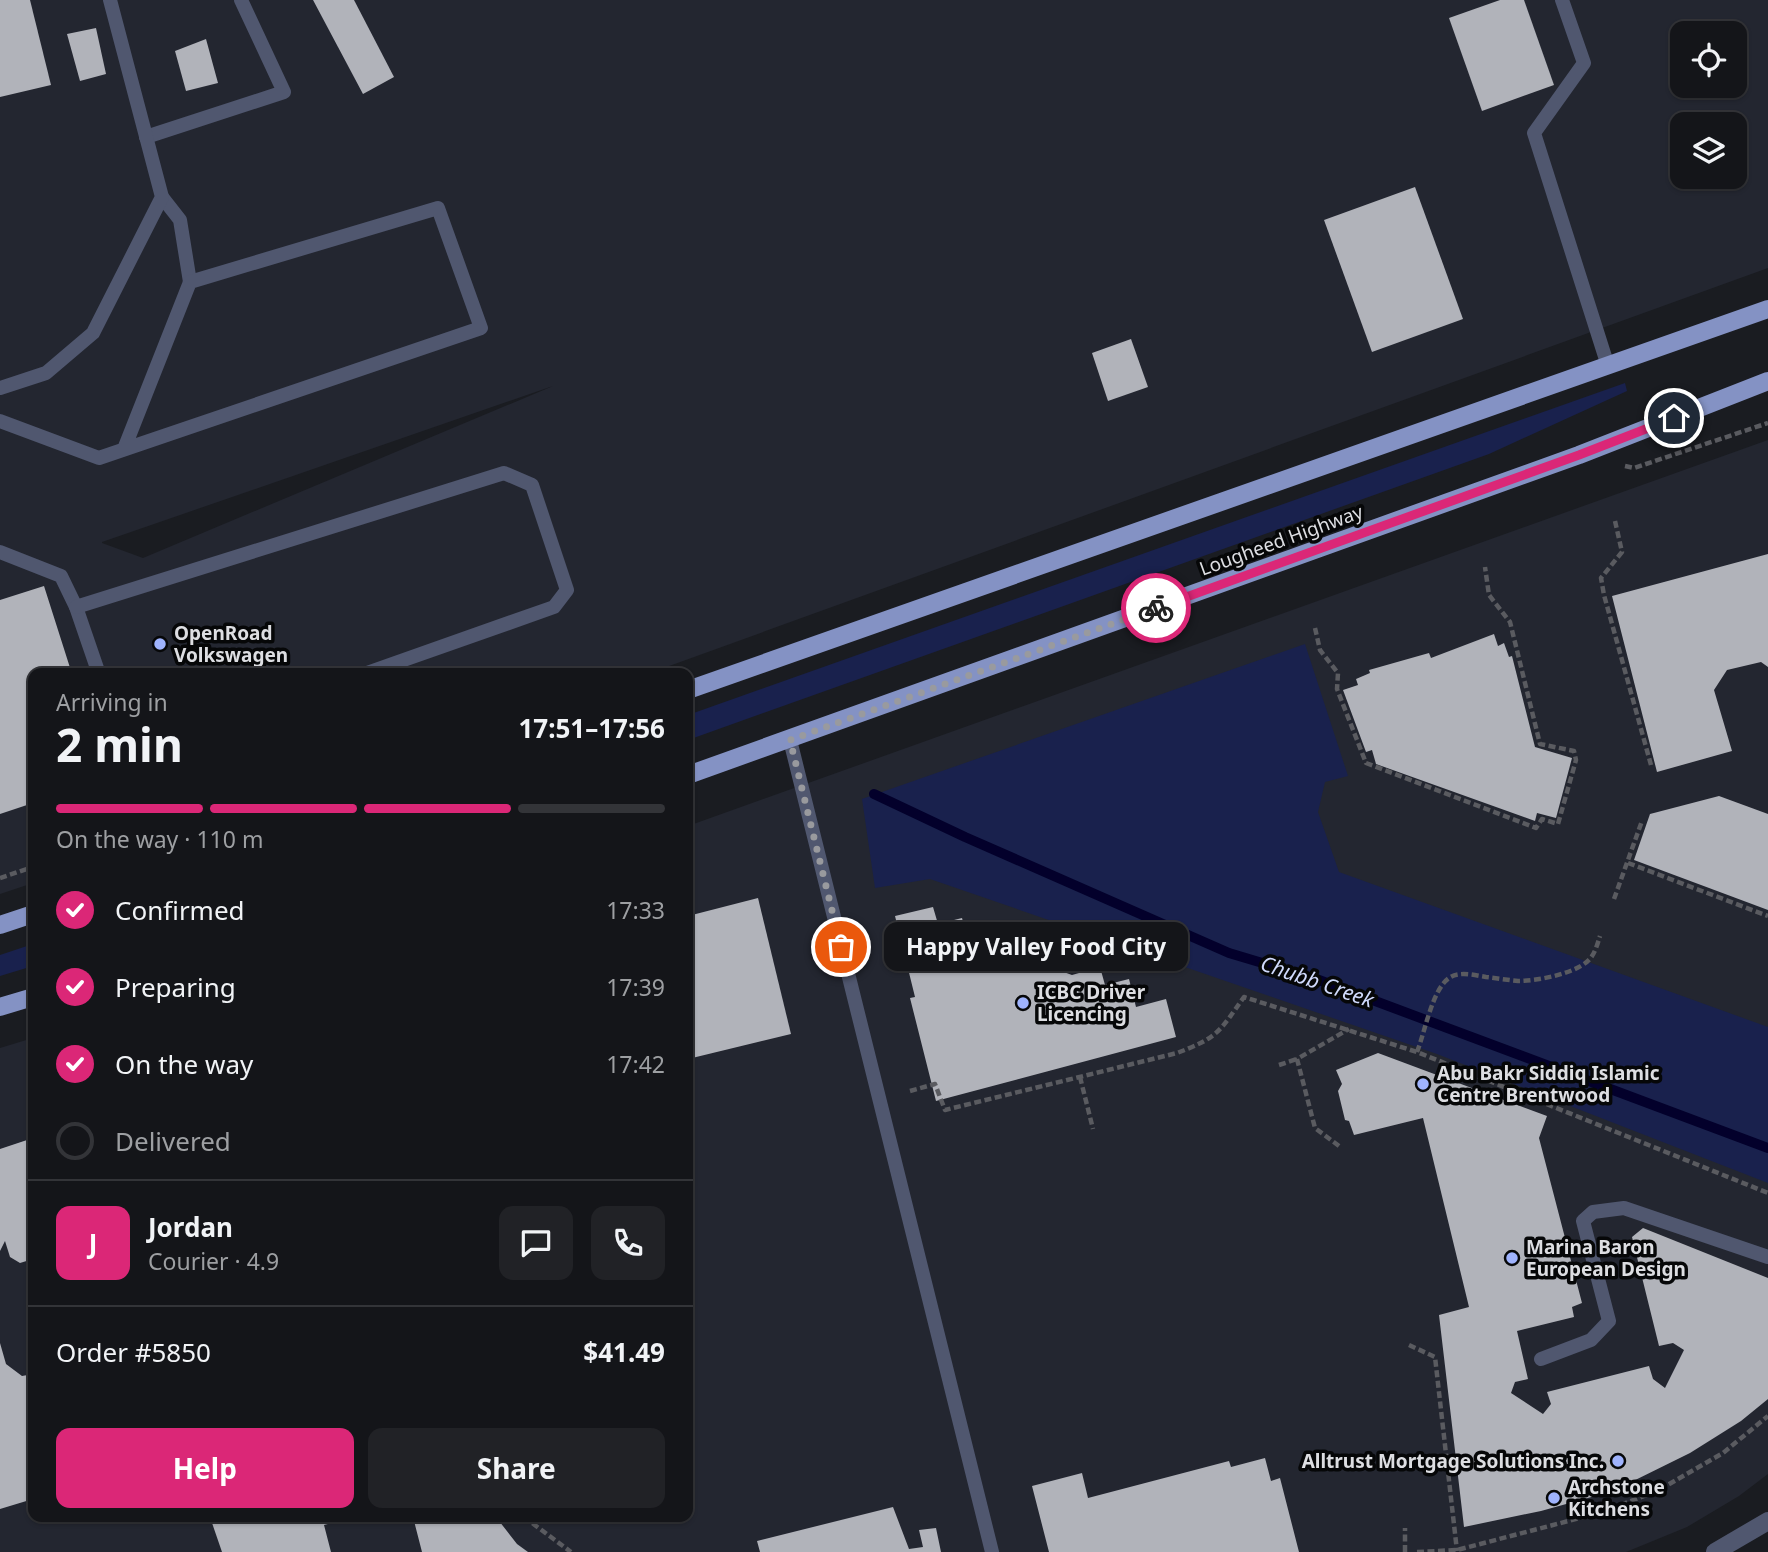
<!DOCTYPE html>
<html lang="en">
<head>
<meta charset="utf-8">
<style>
  :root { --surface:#141519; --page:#212226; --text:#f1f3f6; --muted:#9d9fa2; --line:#333438; --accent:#db2777 }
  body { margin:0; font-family:"Noto Sans",sans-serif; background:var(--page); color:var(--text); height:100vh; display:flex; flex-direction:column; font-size:26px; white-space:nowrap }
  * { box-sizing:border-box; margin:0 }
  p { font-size:23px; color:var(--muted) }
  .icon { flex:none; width:38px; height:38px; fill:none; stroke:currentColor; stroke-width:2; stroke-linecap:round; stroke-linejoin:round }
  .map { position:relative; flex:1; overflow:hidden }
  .details { position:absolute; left:28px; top:668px; width:665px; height:854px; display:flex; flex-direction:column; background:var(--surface); border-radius:14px; box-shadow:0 2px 5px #0004,0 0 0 2px var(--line) }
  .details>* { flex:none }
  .buttons { position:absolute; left:1670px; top:21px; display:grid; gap:14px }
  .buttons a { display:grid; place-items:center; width:77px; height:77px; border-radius:14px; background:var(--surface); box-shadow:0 2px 5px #0004,0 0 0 2px var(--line); font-size:35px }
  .pin { position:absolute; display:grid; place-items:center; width:60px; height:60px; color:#fff; margin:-30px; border:4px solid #fff; border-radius:50%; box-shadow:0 2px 7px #0007 }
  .courier { position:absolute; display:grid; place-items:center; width:70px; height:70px; margin:-35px; border:5px solid #db2777; border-radius:50%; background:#fff; color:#222; box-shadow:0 2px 9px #0007 }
  .bubble { position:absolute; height:49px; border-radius:14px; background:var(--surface); box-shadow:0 2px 5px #0004,0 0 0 2px var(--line); font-size:23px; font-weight:700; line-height:49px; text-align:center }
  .summary em { font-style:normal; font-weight:700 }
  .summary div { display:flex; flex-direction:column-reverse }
  .summary { display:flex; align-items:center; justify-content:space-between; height:119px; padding:0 28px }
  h1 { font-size:46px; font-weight:700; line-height:52px }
  .bar { display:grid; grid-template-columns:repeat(4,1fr); gap:10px 7px; align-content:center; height:84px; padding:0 28px }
  .bar i { height:9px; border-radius:5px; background:var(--line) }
  .bar .selected { background:var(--accent) }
  .bar p { grid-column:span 4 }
  .line { display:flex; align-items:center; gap:18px; padding:0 28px; border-top:2px solid var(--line) }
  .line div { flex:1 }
  .round { display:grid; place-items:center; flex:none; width:74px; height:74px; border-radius:14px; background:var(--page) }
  ol { padding:0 28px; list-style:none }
  li { display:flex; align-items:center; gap:21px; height:77px }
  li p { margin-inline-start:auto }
  li .icon { padding:7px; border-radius:50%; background:var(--accent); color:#fff; stroke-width:4 }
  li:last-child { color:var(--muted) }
  li i { width:38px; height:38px; border:4px solid var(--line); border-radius:50% }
  .cta { display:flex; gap:14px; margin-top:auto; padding:14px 28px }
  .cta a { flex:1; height:80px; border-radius:14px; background:var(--accent); color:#fff; font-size:28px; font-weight:700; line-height:80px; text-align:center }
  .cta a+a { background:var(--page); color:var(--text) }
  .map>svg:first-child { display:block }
</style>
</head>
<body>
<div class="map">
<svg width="1768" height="1552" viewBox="0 0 1768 1552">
  <rect width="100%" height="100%" fill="#1a1c21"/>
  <g fill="#232630" fill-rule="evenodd">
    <path d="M0 0H1768V268L647 674H33V883L0 894ZM1682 33H1734V86H1682ZM1682 124H1734V177H1682ZM553 386 143 558 102 543V542Z"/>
    <path d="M1768 440V1474L1739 1496 1687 1527 1626 1552H0V1048L33 1038V1517H688V826Z"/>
  </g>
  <g fill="#19214d">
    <path d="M1625 383 1627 391 1489 454 688 740V715Z"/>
    <path d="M1305 644 1348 776 1325 782 1318 812 1339 872 1768 1027V1183L1437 1054 930 879 875 888 862 799Z"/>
    <path d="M33 944V966L0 976V955Z"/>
  </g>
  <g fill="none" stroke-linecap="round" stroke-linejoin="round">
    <path stroke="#03002b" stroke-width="10" d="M874 794 965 837 1229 953 1319 980 1768 1148"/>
  </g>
  <g fill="#b1b3ba">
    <path d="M0 0H30L51 85 0 97Z"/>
    <path d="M313 0H354L394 77 363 94Z"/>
    <path d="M1500 0H1524L1554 85 1482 111 1449 18Z"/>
    <path d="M96 28 106 74 80 81 67 34Z"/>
    <path d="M206 39 218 83 186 91 175 51Z"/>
    <path d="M1415 187 1463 319 1372 352 1324 220Z"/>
    <path d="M1131 339 1148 387 1108 401 1092 353Z"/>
    <path d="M1768 554V667L1761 662 1727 670 1714 690 1732 751 1657 772 1612 596Z"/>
    <path d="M44 586 72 674H33V803L0 814V600Z"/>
    <path d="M1494 634 1498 646 1504 643 1509 657 1512 656 1535 747 1572 758 1556 818 1537 813 1535 821 1376 764 1372 750 1366 752 1343 690 1358 685 1356 679 1370 673 1369 670 1429 653 1431 658Z"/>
    <path d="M1719 796 1768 814V910L1634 860 1650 814Z"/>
    <path d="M758 898 791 1034 688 1059V916Z"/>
    <path d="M933 907 938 924 962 918 968 941 1009 931 1014 954 1072 975 1100 967 1105 985 1129 979 1136 1007 1166 999 1176 1037 936 1101 910 998 915 997 895 916Z"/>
    <path d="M1378 1053 1547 1116 1539 1138 1582 1303 1572 1307 1574 1317 1517 1331 1528 1379 1515 1382 1511 1393 1543 1414 1551 1404 1547 1392 1649 1366 1653 1379 1665 1388 1684 1350 1673 1343 1659 1346 1632 1237 1643 1228 1768 1278V1399L1741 1421 1690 1453 1613 1491 1541 1511 1464 1527 1439 1315 1469 1307 1423 1118 1354 1135 1349 1121 1345 1120 1338 1091 1342 1084 1336 1070Z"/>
    <path d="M33 1138V1259L20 1263 10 1257 5 1241 0 1251V1149Z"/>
    <path d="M0 1343 6 1364 22 1376 33 1374V1499L0 1509Z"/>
    <path d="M1265 1458 1271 1481 1280 1478 1299 1552H1049L1032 1486 1082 1473 1088 1498 1229 1461 1231 1467Z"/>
    <path d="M893 1507 909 1549 923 1547 919 1530 936 1528 941 1552H760L757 1541Z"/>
    <path d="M222 1517H351V1518L324 1525 331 1552H222L211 1520Z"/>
    <path d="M413 1517H496L517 1544 528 1552H422Z"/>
  </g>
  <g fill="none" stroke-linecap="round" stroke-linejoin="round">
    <g stroke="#5a5b60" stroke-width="4.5" stroke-dasharray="7 3.5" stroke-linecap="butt">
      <path d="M1625 466 1634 468 1768 423"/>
      <path d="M1615 521 1622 552 1601 578 1604 595 1651 765"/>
      <path d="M1315 628 1320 650 1338 673 1337 689 1366 763 1536 828 1542 819 1558 824 1576 760 1574 751 1540 744 1510 622 1489 595 1485 567"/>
      <path d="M1628 863 1768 916"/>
      <path d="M0 878 33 867"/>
      <path d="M1614 899 1642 821"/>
      <path d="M1417 1052C1425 1032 1432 990 1449 978 1459 971 1474 975 1486 977 1496 978 1507 980 1518 981 1537 981 1582 973 1592 956 1596 950 1598 942 1600 936"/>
      <path d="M1279 1065 1297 1059"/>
      <path d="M1080 1077 1093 1129"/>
      <path d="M910 1091 935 1084 945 1110 1177 1053C1219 1037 1219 1032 1244 997L1417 1052 1768 1193"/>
      <path d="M1339 1146 1315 1128 1297 1059 1349 1029"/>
      <path d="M1409 1345 1435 1357 1457 1551"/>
      <path d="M524 1517 571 1552"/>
      <path d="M1405 1552V1528"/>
      <path d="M1417 1552 1457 1550 1603 1512 1659 1490 1723 1453 1768 1416"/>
    </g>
    <g stroke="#50576f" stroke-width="14">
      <path d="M1562 0 1584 63 1534 133 1608 366"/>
      <path d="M146 137 284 92 241 0"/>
      <path d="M162 197 180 220 190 282"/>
      <path d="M0 388 46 373 93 333 162 197 110 0"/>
      <path d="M0 421 99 458 481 328 438 208 190 282 124 449"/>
      <path d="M0 552 61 576 76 607 99 674"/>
      <path d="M76 607 504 473 532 485 567 590 554 607 364 674"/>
      <path d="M790 740 992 1552"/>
      <path d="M1541 1359 1591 1340 1609 1321 1583 1221 1593 1212 1624 1208 1768 1257"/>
    </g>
    <path stroke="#50576f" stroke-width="18" d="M1715 1552 1768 1521"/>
    <g stroke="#8492c4" stroke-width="18">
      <path d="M688 690 1768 309"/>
      <path d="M688 775 1579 455 1768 381"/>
      <path d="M0 925 33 914"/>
      <path d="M0 1007 33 997"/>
    </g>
  </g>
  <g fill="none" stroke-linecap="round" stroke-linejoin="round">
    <path stroke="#999a9e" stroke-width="7" stroke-dasharray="0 12.6" d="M841 947 790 740 1156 608"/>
    <path stroke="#db2777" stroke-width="9" d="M1156 608 1579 455 1674 418"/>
  </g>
  <g fill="#9fb3fd" stroke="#060708" stroke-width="2.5">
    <circle cx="160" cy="644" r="7"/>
    <circle cx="1023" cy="1003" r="7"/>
    <circle cx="1423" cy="1084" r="7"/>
    <circle cx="1512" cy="1258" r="7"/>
    <circle cx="1618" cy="1461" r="7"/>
    <circle cx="1554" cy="1498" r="7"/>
  </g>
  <g text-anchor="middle" stroke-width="7" stroke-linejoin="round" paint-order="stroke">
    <g font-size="19" fill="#dddee2" stroke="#060708">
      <text transform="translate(1281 540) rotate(-20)" y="7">Lougheed Highway</text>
    </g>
    <g font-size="19" font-weight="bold" fill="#dddee2" stroke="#060708" text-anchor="start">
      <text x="174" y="640">OpenRoad<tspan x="174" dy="22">Volkswagen</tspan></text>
      <text x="1037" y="999">ICBC Driver<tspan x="1037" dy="22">Licencing</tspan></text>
      <text x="1437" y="1080">Abu Bakr Siddiq Islamic<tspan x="1437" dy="22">Centre Brentwood</tspan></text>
      <text x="1526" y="1254">Marina Baron<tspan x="1526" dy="22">European Design</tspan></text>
      <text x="1604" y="1468" text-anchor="end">Alltrust Mortgage Solutions Inc.</text>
      <text x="1568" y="1494">Archstone<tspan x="1568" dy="22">Kitchens</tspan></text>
    </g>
    <g font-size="21" font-style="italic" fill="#d0dafc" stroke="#060708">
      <text transform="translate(1317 982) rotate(19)" y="7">Chubb Creek</text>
    </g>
  </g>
</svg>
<div class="buttons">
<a><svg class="icon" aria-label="locate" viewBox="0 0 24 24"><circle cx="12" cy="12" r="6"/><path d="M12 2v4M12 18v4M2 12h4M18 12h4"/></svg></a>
<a><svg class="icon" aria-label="layers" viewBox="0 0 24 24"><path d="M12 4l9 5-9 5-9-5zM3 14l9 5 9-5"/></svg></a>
</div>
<div class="pin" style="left:841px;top:947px;background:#ea580c"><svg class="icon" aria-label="bag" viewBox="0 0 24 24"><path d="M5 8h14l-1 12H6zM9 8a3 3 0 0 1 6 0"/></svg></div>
<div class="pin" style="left:1674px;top:418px;background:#1f2937"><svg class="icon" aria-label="home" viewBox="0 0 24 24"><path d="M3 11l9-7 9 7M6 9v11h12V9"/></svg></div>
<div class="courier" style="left:1156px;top:608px"><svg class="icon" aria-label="bike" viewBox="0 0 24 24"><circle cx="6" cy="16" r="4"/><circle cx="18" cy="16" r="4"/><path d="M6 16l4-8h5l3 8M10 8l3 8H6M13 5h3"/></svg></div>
<div class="bubble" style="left:884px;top:922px;width:304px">Happy Valley Food City</div>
<section class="details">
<div class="summary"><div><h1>2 min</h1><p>Arriving in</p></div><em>17:51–17:56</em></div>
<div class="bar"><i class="selected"></i><i class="selected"></i><i class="selected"></i><i></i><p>On the way · 110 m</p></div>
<ol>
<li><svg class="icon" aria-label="check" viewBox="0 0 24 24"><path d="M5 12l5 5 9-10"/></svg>Confirmed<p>17:33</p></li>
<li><svg class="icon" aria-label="check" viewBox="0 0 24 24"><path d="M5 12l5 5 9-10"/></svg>Preparing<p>17:39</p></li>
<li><svg class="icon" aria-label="check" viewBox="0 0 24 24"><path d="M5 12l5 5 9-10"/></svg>On the way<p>17:42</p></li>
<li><i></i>Delivered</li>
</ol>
<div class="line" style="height:126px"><b class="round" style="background:var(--accent);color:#fff">J</b><div><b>Jordan</b><p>Courier · 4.9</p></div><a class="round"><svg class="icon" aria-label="chat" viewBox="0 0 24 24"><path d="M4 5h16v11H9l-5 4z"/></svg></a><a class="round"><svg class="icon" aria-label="phone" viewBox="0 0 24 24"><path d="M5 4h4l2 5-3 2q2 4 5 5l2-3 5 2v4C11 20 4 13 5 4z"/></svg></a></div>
<div class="line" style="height:91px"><div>Order #5850</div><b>$41.49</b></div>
<div class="cta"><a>Help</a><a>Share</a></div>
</section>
</div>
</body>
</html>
